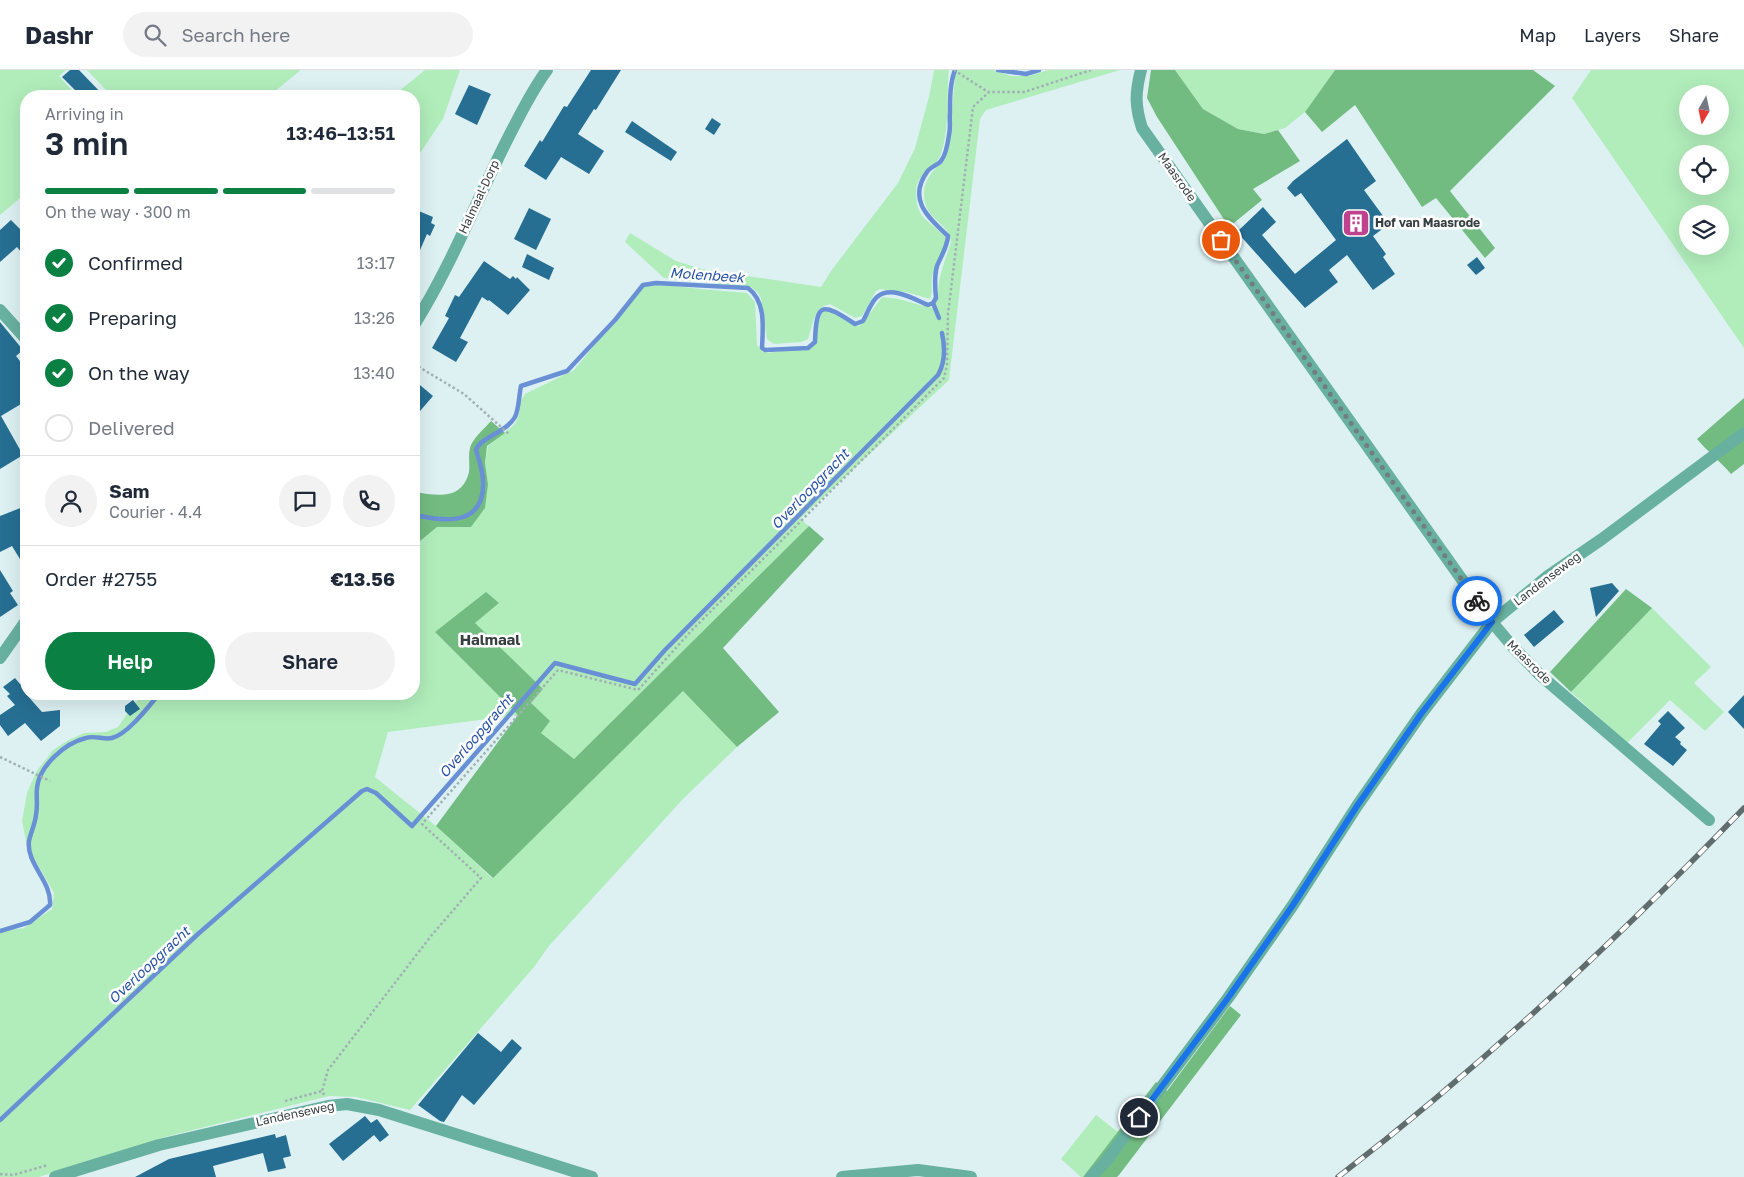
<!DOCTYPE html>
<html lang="en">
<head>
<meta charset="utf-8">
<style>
  :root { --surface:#fff; --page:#f2f2f3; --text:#1f2937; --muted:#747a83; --line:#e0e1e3; --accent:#0b8043 }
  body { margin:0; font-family:"Golos Text",sans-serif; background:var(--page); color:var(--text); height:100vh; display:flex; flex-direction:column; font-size:19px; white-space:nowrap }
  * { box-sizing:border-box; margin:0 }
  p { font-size:16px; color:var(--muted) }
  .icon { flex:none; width:28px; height:28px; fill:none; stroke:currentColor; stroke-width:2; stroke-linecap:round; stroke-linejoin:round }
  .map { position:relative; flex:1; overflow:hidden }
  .side { position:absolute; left:20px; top:20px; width:400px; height:610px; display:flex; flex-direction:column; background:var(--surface); border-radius:20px; box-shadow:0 5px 20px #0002 }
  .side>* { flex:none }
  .needle { width:32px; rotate:189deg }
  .buttons { position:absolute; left:1679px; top:15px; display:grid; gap:10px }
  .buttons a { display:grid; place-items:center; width:50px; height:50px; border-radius:50%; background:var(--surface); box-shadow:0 5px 20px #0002; font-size:25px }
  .pin { position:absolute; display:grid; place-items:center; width:42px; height:42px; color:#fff; margin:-21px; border:2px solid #fff; border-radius:50%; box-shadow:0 1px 5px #0007 }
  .courier { position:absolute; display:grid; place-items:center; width:50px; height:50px; margin:-25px; border:4px solid #1a73e8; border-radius:50%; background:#fff; color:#222; box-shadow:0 1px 6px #0007 }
  .headline em { font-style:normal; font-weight:600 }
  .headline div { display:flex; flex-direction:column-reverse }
  .headline { display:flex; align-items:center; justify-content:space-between; height:85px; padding:0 25px }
  h1 { font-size:32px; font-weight:600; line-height:38px }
  .bar { display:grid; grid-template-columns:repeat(4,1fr); gap:8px 5px; align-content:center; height:60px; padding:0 25px }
  .bar i { height:6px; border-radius:4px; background:var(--line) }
  .bar .active { background:var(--accent) }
  .bar p { grid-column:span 4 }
  .line { display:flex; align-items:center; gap:12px; padding:0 25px; border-top:1px solid var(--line) }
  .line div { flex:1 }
  .round { display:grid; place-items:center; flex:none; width:52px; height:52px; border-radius:26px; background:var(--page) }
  ol { padding:0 25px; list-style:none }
  li { display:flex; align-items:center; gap:15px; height:55px }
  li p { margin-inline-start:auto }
  li .icon { padding:5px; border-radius:50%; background:var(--accent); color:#fff; stroke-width:4 }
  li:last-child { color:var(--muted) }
  li i { width:28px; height:28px; border:2px solid var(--line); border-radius:50% }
  .cta { display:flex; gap:10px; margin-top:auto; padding:10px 25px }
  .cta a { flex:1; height:58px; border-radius:30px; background:var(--accent); color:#fff; font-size:20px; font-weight:600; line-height:58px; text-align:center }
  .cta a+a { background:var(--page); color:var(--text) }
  header { display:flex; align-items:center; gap:30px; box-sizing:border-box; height:70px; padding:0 25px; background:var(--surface); border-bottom:1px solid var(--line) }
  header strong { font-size:24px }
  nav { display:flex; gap:28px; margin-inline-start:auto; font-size:18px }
  .search { width:350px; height:45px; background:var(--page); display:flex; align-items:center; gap:12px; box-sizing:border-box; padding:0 18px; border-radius:28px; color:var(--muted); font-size:19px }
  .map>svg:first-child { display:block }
</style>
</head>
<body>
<header>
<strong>Dashr</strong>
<div class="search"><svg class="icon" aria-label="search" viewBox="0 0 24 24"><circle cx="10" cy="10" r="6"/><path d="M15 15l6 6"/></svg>Search here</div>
<nav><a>Map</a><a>Layers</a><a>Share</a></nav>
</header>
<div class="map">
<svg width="1744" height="1107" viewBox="0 0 1744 1107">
  <rect width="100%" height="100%" fill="#ddf1f3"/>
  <g fill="#b1edbb" fill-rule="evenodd">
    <path d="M0 0H66L59 6 77 26H26V123L0 145Z"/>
    <path d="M87 0H301L269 26H112Z"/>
    <path d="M425 0H460L443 49 414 92V26H393Z"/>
    <path d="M934 0H949C946 27 950 58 941 84 936 100 915 101 916 125 917 143 923 148 937 159 939 161 943 164 945 167 949 177 936 193 933 203 930 212 934 221 930 229L906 222 880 219 876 221 862 246 855 248 830 234C813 238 813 255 808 269L801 272 774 274 767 269 761 228 758 223 751 217 664 208 625 172 630 163 676 191 702 199 821 217 831 201 898 113 915 78 929 27Z"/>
    <path d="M956 0H993L1011 6H1029L1048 0H1120L986 40 980 49 949 310 800 449 809 456 574 689 541 663 531 633 543 619 474 553 499 533 435 562 518 645 388 662 375 707 436 756 492 808 683 621 737 677 683 729 549 876 534 897 410 1040 356 1027 329 1026 169 1066 39 1107H0V861L24 858 52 839 54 823 27 776 22 751 27 723 36 702 53 680 67 671 84 663 106 662 118 657 133 635 144 624H414V476L437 457H471L488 414 485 393 488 376 515 354 519 345 520 332 525 324 574 300 644 215 657 214 701 219 747 223 755 232 757 275 762 281 768 283 811 276C820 265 815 250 826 239 836 240 847 252 859 256L865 250 882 227 899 229 931 238C940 228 937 219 940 207 943 195 947 184 951 172 950 154 925 149 924 127 923 116 928 105 937 97 941 94 943 93 945 89 953 62 952 28 956 0Z"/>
    <path d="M1175 0H1335L1305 42 1285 58 1264 64 1238 59 1203 39Z"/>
    <path d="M1591 0H1744V278L1572 28ZM1688 24H1720V56H1688ZM1688 84H1720V116H1688ZM1688 144H1720V176H1688Z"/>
    <path d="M1652 538 1711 597 1694 613 1724 642 1705 661 1670 630 1627 673 1571 622Z"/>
    <path d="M1096 1045 1118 1062 1083 1107H1081L1061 1089Z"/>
  </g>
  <g fill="#73bc81">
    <path d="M1151 0H1175L1203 39 1238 59 1264 64 1278 60 1300 91 1253 119 1262 130 1229 157 1157 47 1147 28Z"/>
    <path d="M1335 0H1533L1555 16 1450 121 1495 178 1485 188 1436 128 1422 137 1355 35 1322 62 1305 42Z"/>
    <path d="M1744 328V394L1731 404C1720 391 1708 382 1697 369Z"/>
    <path d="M491 351 505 363 487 376 485 393 488 414 485 438 471 457H437L414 476V423L415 422C438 426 462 430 469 402 470 394 468 386 470 378 472 369 485 358 491 351Z"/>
    <path d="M809 456 824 469 723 578 779 642 737 677 683 621 493 808 436 756 518 645 435 562 486 522 499 533 475 553 543 619 531 633 550 651 541 663 574 689Z"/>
    <path d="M1626 519 1652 538 1571 622 1550 602Z"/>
    <path d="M1230 936 1241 945 1119 1105 1117 1107H1083L1156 1012 1167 1021Z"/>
  </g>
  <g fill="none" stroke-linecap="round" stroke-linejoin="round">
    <g stroke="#698fd4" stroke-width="4.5">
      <path d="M998 0 1026 4 1039 0"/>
      <path d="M933 233 939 248"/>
      <path d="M414 450 421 446C452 453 485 452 483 411 483 401 479 390 476 380 480 367 506 363 515 347 519 339 519 325 521 316L567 301 615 250 643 215 656 213 748 218C766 231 763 258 762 278L765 280 808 278 815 272C816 229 824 234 855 254L863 251C867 244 871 232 877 227 891 215 914 229 928 235L933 233 936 228C935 218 934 206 937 196 941 186 947 178 948 166 929 148 907 130 927 102 930 97 938 95 941 91 946 85 948 72 949 65 951 57 949 49 950 42 950 28 950 13 955 0"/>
      <path d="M0 861 30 852 50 835C52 811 26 794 29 771 31 762 35 754 36 745 38 736 36 727 37 718 39 696 65 673 86 668 94 665 104 670 112 668 128 664 149 636 159 624"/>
      <path d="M0 1050 198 864 362 721 367 719 376 723 412 756 555 593 635 614 665 580 938 305C945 293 945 277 942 263"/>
    </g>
  </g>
  <g fill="#266f93">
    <path d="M70 0H79L104 26H81L62 7Z"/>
    <path d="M591 0H621L596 40 594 39 578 64 604 81 589 104 561 87 546 110 524 96 540 70 542 72 564 36 567 37Z"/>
    <path d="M469 15 491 24 477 55 455 44Z"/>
    <path d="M712 48 721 54 714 65 705 59Z"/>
    <path d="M632 51 677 82 671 91 625 62Z"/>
    <path d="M1347 69 1376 111 1364 120 1389 154 1373 166 1386 184 1383 187 1395 204 1373 220 1347 185 1329 200 1338 212 1305 238 1237 162 1263 137 1276 152 1262 165 1295 204 1336 170 1301 123 1295 127 1287 118 1293 111Z"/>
    <path d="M529 138 551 149 536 180 514 169Z"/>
    <path d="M414 139 433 147 431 153 435 155 430 166 427 164 414 194Z"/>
    <path d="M11 150 26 165V188L17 177 0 192V160Z"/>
    <path d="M527 184 554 198 549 210 522 197Z"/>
    <path d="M1477 187 1485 198 1476 205 1467 195Z"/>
    <path d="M484 191 510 209 513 206 516 209 517 207 530 220 508 245 489 230 488 231 482 227 460 268 468 272 456 292 432 278 449 248 445 246 455 225 459 227Z"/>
    <path d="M0 252 23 280 16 286 26 299V331L1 346 23 385 0 399Z"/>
    <path d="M414 310 433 326 414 348Z"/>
    <path d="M23 437 26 445V499L12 476 0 482V446Z"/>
    <path d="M0 500 13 521 10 523 18 535 0 547Z"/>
    <path d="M1612 513 1619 521 1596 547 1590 518Z"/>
    <path d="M1554 540 1564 552 1534 577 1524 565Z"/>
    <path d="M15 608 20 614 26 608V624L42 642 60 640V656L41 671 25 653 8 666 0 655V645L15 635 7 626 10 624 3 617Z"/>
    <path d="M1744 625V659L1728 642Z"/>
    <path d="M133 630 140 639 130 646 125 641V636Z"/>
    <path d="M1668 641 1685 658 1675 667 1681 672 1680 674 1687 680 1673 696 1644 674 1661 654 1658 651Z"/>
    <path d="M478 963 501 982 512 969 522 978 474 1035 462 1025 444 1052 440 1051 418 1035Z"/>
    <path d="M365 1046 371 1053 377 1049 389 1065 380 1072 374 1065 343 1091 329 1074Z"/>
    <path d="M275 1064 276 1068 286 1065 291 1086 283 1088 286 1098 268 1102 263 1083 213 1096 216 1107H135L169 1089Z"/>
  </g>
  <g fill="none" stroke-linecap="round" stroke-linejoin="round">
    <g stroke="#a1b1b3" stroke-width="2.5" stroke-dasharray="2.5 2.5" stroke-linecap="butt">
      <path d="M954 0 988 22"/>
      <path d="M414 294 464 324 509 364"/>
      <path d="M0 687 50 711"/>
      <path d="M324 1025 322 1021 328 1000 431 866 481 808 422 754 558 600 638 620 692 560 944 308 947 295 948 244 973 37 989 22H1024L1091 0"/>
      <path d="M285 1031 322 1021"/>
      <path d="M0 1104 13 1105 48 1095"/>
    </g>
    <g stroke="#68b1a0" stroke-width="12">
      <path d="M1141 0C1135 23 1135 36 1142 58L1492 552 1513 577 1540 605 1709 750"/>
      <path d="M0 240 26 269"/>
      <path d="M55 1107 159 1075 328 1036 347 1034 379 1040 592 1107"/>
      <path d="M842 1107 918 1100 971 1107"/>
      <path d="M1091 1107 1106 1091 1228 928 1293 835 1357 736 1421 644 1492 552 1548 506 1602 469 1744 363"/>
    </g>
    <g stroke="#68b1a0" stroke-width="12">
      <path d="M414 255C450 198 475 134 505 74 518 49 530 23 547 0"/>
      <path d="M0 588 26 551"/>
    </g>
    <g stroke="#616c6d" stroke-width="5.5">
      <path id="rail" d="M1338 1107C1482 996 1618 869 1744 738"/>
    </g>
    <use href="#rail" stroke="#fff" stroke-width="4" stroke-dasharray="11" stroke-linecap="butt"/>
  </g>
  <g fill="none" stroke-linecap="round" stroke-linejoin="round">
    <path stroke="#717d7f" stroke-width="5" stroke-dasharray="0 9" d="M1221 170 1477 531"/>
    <path stroke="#1a73e8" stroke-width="6" d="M1139 1047 1228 928 1293 835 1357 736 1421 644 1492 552 1477 531"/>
  </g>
  <defs>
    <g id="building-square" transform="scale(1.4375)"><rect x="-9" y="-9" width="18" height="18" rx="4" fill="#bf428f" stroke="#fff"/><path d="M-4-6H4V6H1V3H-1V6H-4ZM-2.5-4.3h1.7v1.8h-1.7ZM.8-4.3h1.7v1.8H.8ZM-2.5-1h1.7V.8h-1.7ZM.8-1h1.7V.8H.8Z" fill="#fff"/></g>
  </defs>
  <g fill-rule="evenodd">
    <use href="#building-square" x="1356" y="153"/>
  </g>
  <g text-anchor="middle" stroke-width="5" stroke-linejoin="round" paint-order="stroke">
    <g font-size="12" fill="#373f40" stroke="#fff">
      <text transform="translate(1177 107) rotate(55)" y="4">Maasrode</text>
      <text transform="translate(479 127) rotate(-65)" y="4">Halmaal-Dorp</text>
      <text transform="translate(1547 509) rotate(-37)" y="4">Landenseweg</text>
      <text transform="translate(1529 592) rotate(45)" y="4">Maasrode</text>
      <text transform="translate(295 1044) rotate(-12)" y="4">Landenseweg</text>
    </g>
    <g font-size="12" font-weight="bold" fill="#373f40" stroke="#fff" text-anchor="start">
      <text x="1375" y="157">Hof van Maasrode</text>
    </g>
    <g font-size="14" font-style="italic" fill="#2652a5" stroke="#fff">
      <text transform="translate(707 205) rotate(4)" y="5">Molenbeek</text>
      <text transform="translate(810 419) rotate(-46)" y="5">Overloopgracht</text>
      <text transform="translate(476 666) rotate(-49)" y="5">Overloopgracht</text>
      <text transform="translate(149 895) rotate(-43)" y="5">Overloopgracht</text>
    </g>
    <g font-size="15" font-weight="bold" fill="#373f40" stroke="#fff">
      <text x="490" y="575">Halmaal</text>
    </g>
  </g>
</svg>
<div class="buttons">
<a><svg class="needle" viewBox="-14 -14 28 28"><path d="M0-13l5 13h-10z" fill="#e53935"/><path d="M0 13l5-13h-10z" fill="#747a83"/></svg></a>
<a><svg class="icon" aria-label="locate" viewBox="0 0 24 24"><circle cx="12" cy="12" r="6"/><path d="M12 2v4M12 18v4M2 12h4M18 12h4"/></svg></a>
<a><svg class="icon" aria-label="layers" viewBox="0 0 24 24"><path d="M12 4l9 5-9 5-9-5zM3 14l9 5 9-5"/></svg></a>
</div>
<div class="pin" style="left:1221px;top:170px;background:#ea580c"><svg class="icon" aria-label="bag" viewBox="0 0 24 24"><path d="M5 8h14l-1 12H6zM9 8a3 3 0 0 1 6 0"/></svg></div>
<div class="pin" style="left:1139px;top:1047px;background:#1f2937"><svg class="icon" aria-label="home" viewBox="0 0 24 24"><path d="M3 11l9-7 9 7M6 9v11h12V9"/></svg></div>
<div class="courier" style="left:1477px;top:531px"><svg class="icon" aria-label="bike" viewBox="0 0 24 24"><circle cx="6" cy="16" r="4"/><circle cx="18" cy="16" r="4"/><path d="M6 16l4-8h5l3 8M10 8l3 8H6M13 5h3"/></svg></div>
<section class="side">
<div class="headline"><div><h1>3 min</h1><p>Arriving in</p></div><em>13:46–13:51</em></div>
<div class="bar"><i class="active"></i><i class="active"></i><i class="active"></i><i></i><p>On the way · 300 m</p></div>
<ol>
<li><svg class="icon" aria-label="check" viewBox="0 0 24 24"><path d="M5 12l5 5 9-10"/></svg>Confirmed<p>13:17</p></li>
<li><svg class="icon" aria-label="check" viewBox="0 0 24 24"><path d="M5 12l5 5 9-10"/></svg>Preparing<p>13:26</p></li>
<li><svg class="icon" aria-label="check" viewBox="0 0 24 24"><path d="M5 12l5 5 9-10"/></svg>On the way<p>13:40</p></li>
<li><i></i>Delivered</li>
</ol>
<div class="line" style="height:90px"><a class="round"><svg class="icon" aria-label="person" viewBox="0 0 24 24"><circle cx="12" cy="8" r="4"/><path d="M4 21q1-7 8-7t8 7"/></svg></a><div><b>Sam</b><p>Courier · 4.4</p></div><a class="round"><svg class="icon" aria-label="chat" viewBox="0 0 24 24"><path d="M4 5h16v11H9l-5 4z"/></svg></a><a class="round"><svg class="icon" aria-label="phone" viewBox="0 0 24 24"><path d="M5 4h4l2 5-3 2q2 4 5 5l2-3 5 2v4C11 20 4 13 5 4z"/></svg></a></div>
<div class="line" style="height:65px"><div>Order #2755</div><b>€13.56</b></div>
<div class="cta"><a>Help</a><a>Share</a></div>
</section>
</div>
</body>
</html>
